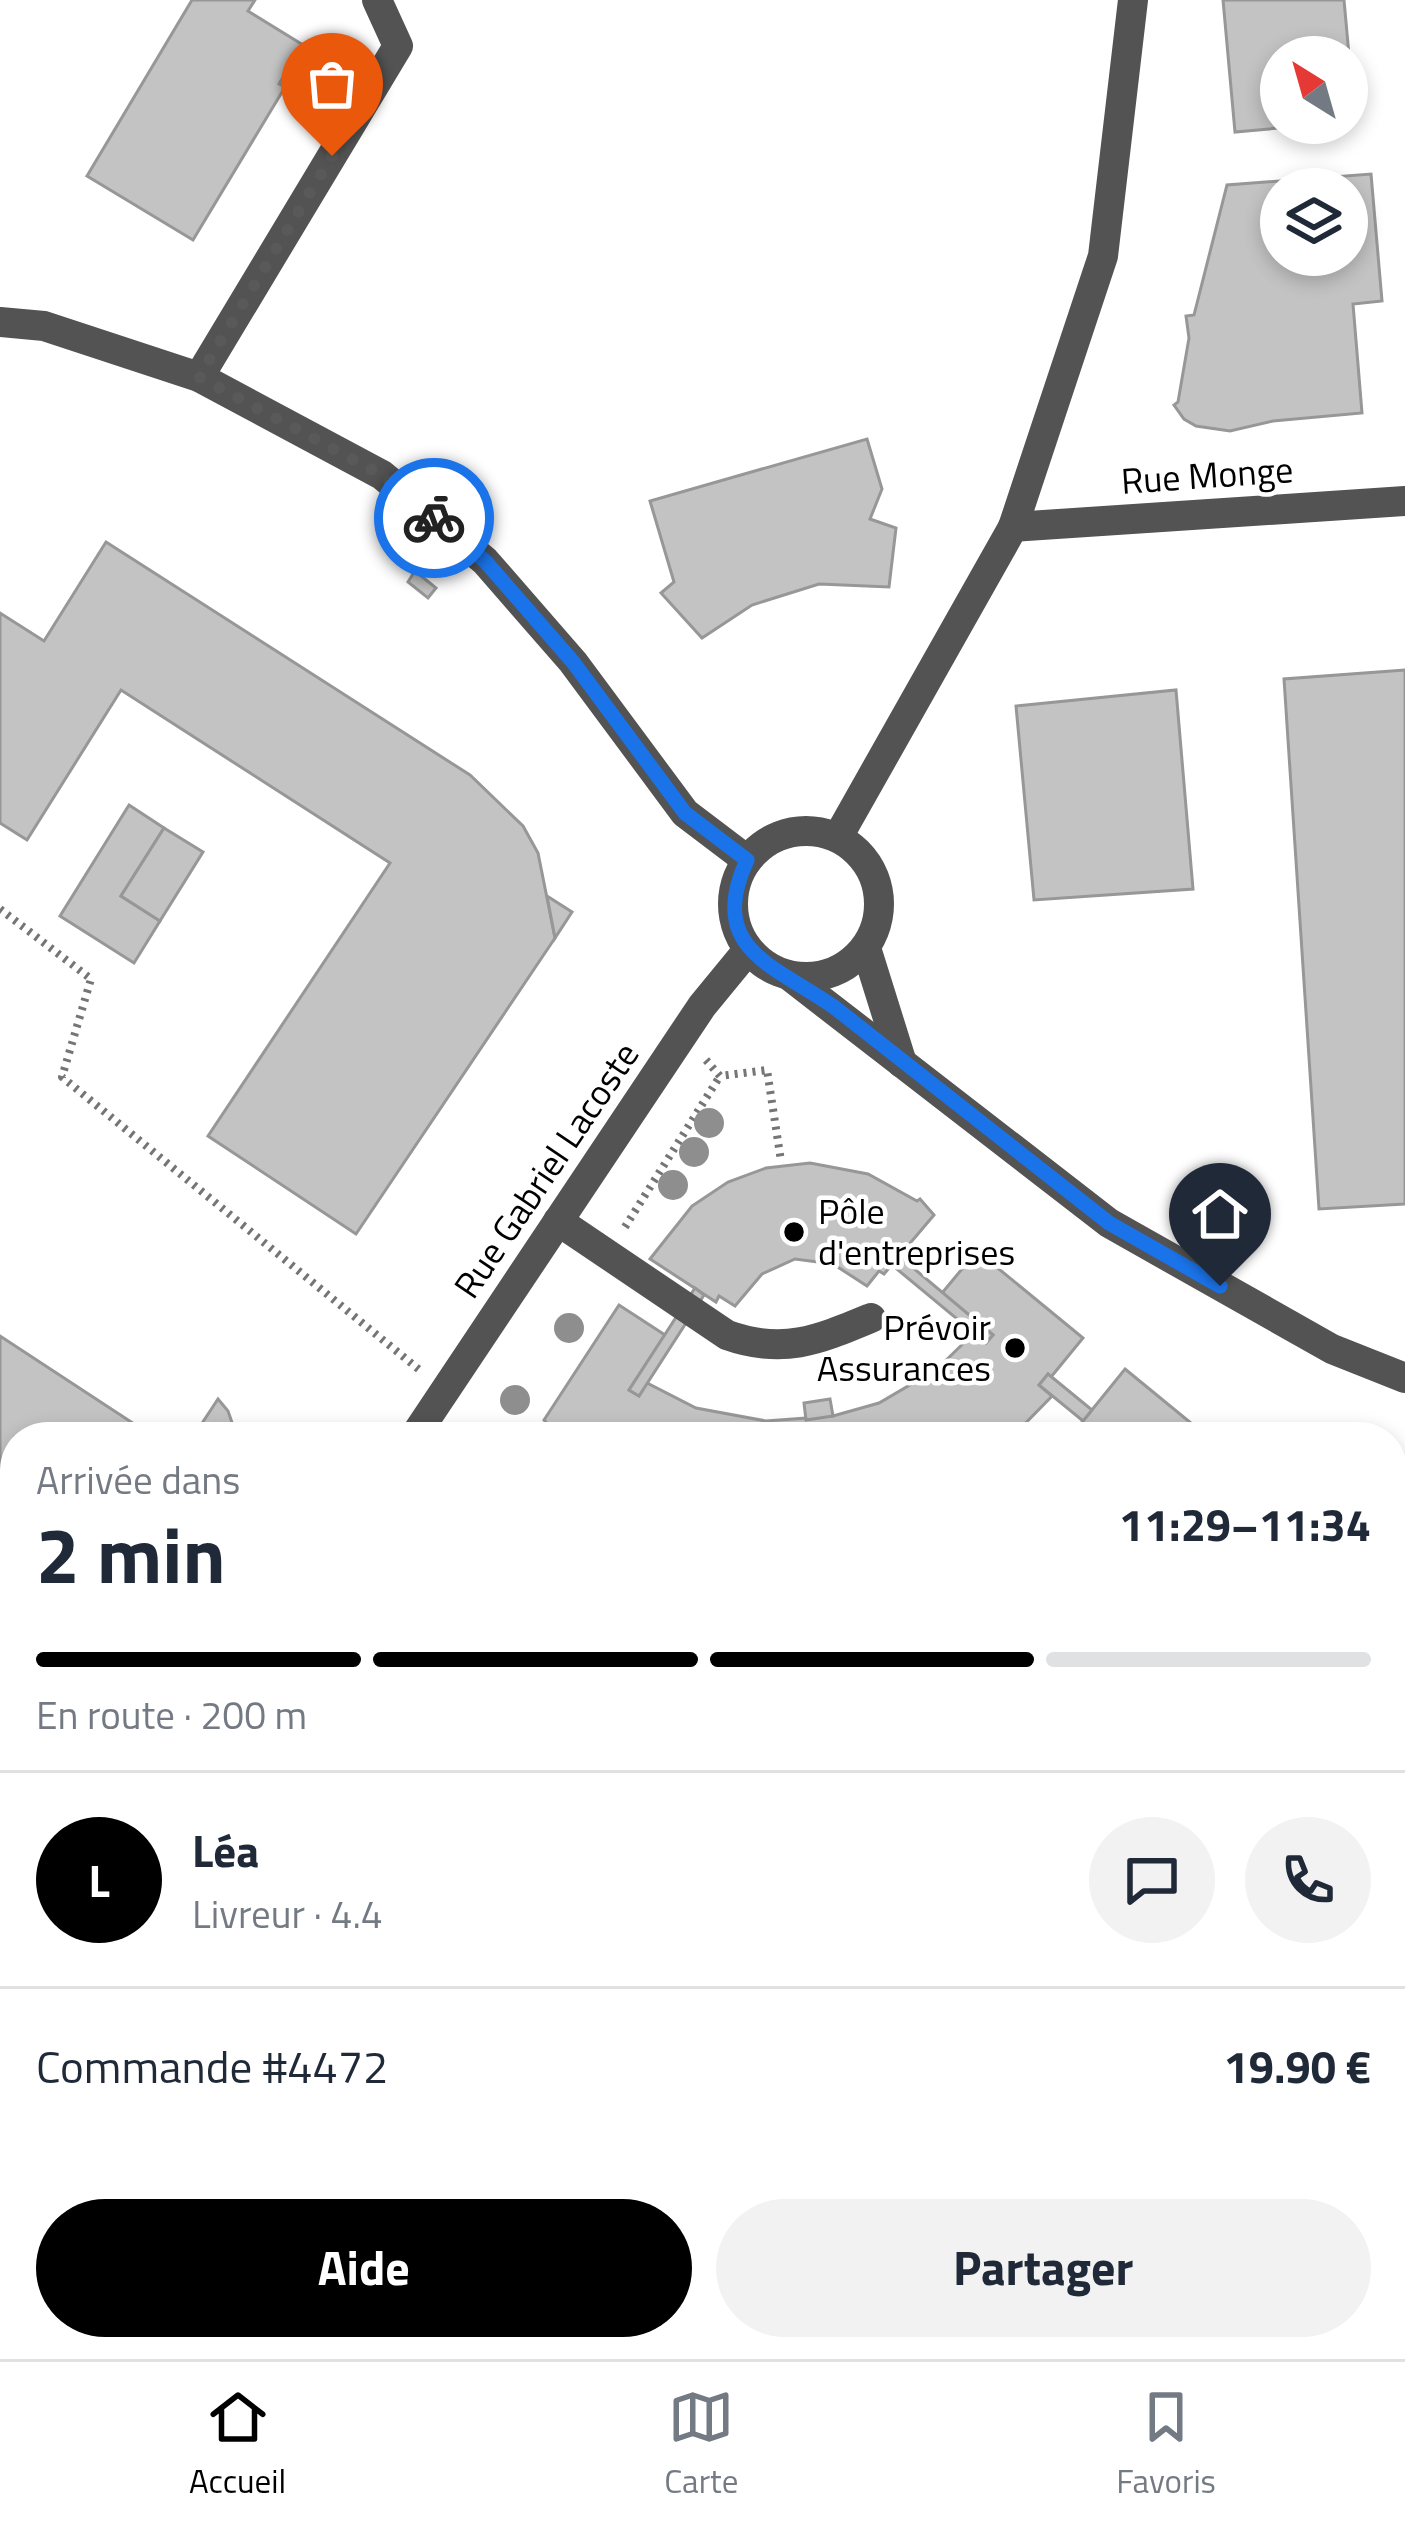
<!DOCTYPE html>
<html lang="fr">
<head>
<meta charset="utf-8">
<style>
  :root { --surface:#fff; --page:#f2f2f3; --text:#1f2937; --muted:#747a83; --line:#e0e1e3; --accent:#000 }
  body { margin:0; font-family:"Titillium Web",sans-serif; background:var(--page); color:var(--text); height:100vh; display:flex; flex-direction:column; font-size:45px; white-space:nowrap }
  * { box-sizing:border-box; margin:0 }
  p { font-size:39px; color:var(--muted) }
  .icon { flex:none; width:66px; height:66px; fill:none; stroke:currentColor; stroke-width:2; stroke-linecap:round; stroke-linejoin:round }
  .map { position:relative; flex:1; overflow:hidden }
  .details { position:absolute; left:0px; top:1422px; width:1407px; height:939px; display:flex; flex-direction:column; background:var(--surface); border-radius:48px 48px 0 0; box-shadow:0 6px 18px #0003 }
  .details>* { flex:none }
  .needle { width:78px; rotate:323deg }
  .fabs { position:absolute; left:1260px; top:36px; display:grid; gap:24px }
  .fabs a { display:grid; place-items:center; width:108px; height:108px; border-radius:50%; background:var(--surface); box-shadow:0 6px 18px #0003; font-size:60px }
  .pin { position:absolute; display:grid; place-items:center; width:102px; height:102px; color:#fff; margin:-123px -51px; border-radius:50% 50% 50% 0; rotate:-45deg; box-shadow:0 0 12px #0007 }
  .pin .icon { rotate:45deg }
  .courier { position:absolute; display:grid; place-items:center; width:120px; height:120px; margin:-60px; border:9px solid #1a73e8; border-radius:50%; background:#fff; color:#222; box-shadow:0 3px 15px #0007 }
  .summary em { font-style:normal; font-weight:700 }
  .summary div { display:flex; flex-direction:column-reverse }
  .summary { display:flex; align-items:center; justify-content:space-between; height:204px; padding:0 36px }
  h1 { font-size:78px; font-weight:700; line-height:90px }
  .bar { display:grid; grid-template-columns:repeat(4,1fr); gap:18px 12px; align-content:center; height:144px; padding:0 36px }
  .bar i { height:15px; border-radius:9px; background:var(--line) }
  .bar .on { background:var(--accent) }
  .bar p { grid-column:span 4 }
  .line { display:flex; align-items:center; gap:30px; padding:0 36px; border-top:3px solid var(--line) }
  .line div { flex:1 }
  .round { display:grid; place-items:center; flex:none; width:126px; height:126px; border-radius:63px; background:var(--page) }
  .cta { display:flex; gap:24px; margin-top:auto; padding:24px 36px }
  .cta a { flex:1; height:138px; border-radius:72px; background:var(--accent); color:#fff; font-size:48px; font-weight:700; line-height:138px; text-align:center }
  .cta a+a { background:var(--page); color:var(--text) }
  .menu { display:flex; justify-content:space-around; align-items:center; height:168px; border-top:3px solid var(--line); background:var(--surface); font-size:33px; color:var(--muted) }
  .menu a { display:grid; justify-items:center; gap:6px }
  .menu .on { color:var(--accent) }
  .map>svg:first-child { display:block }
</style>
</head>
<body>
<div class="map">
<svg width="1405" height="2359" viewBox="0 0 1405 2359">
  <rect width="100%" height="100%" fill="#fff"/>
  <g fill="#c3c3c3" stroke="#979797" stroke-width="3" fill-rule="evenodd">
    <path d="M192 0H255L248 11 308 48 297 67 291 64 279 84 285 87 193 240 87 176Z"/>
    <path d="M1223 0H1344L1355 121 1347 122V57H1281V123H1334L1235 132Z"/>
    <path d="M1371 174 1382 301 1353 304 1362 413 1273 421 1230 431 1196 426 1184 419 1174 405 1178 402 1189 338 1186 316 1194 315 1227 185ZM1281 189H1347V255H1281Z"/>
    <path d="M867 439 882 489 870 519 896 528 889 587 819 584 752 605 702 638 661 593 674 582 650 501Z"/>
    <path d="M106 542 470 775 523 826 538 853 555 938 356 1234 208 1136 390 863 121 690 27 840 0 823V613L44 641Z"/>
    <path d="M415 571 436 588 428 598 408 582Z"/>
    <path d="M1405 670V1204L1319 1209 1284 679Z"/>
    <path d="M1176 690 1193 889 1034 900 1016 706Z"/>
    <path d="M129 805 164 828 121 896 160 921 134 963 60 916Z"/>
    <path d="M164 828 203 852 160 921 121 896Z"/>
    <path d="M547 896 572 912 555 938Z"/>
    <path d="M810 1163 868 1174 917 1201 920 1199 934 1215 884 1274 879 1271 867 1286 833 1264 795 1259 762 1274 735 1306 719 1296 716 1302 650 1259 692 1206 728 1182 766 1168Z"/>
    <path d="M977 1251 1083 1338 1051 1377 1048 1374 1039 1385 1052 1396 1012 1437H560L544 1420 619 1305 665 1335 629 1390 639 1396 647 1383 696 1408 766 1421 833 1416 879 1403 937 1369 974 1333 986 1343 993 1335 942 1293Z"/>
    <path d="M899 1256 993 1335 986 1343 892 1265Z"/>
    <path d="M695 1288 704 1295 639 1396 629 1390Z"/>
    <path d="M0 1336 154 1437H15V1558L0 1548Z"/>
    <path d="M1125 1369 1208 1437H1070Z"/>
    <path d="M1048 1374 1092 1410 1083 1421 1039 1385Z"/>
    <path d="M218 1399 228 1411 237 1437H193Z"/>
    <path d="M830 1399 833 1416 806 1420 804 1403Z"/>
  </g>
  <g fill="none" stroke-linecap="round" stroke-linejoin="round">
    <g stroke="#757575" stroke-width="8" stroke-dasharray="3 6" stroke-linecap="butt">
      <path d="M0 909 91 979 62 1077 422 1372"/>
      <path d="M706 1060 720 1076 767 1070 781 1161"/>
      <path d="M625 1227 720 1076"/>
      <path d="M385 2346 392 2359"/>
    </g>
    <g stroke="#535353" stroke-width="30">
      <path d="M0 322 44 326 199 377 382 475 485 561 573 662 685 813 747 860"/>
      <path d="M199 377 398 46 377 0"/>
      <path d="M1013 527 1405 501"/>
      <circle cx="806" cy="904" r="73"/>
      <path d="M838 837 1013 527 1103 256 1133 0"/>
      <path d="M866 948 902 1063"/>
      <path d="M791 977 1109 1223 1332 1349 1405 1378"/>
      <path d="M558 1221 727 1335C783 1355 818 1340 871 1318"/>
      <path d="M414 1437 702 1006 748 950"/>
      <path d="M1392 1829 1405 1801"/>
      <path d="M0 2067 15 2044"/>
      <path d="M489 2346 516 2359"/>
      <path d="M455 2359 472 2346"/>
    </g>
  </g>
  <g fill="#8e8e8e">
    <circle cx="709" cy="1123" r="15"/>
    <circle cx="694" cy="1152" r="15"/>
    <circle cx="673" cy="1185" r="15"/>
    <circle cx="569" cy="1328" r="15"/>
    <circle cx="515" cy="1400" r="15"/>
  </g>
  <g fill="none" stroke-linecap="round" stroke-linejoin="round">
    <path stroke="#595959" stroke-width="12" stroke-dasharray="0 21.6" d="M332 156 199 377 382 475 434 518"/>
    <path stroke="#1a73e8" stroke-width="15" d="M434 518 485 561 573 662 685 813 747 860C706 949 774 965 834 1007L1109 1223 1220 1286"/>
  </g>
  <g fill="#000" stroke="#fff" stroke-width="4.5">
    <circle cx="794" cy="1232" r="12"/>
    <circle cx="1015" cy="1348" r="12"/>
  </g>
  <g text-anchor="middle" stroke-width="9" stroke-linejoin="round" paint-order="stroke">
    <g font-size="36" fill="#000" stroke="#fff">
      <text transform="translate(1207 475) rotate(-4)" y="13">Rue Monge</text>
      <text transform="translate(546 1170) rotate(-56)" y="13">Rue Gabriel Lacoste</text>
    </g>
    <g font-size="36" fill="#000" stroke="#fff" text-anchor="start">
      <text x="818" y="1224">Pôle<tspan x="818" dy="41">d'entreprises</tspan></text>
      <text x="991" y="1340" text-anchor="end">Prévoir<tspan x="991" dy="41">Assurances</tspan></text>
    </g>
  </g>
</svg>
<div class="fabs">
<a><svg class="needle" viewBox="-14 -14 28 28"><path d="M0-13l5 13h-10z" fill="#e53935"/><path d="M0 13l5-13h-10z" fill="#747a83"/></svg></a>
<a><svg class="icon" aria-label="layers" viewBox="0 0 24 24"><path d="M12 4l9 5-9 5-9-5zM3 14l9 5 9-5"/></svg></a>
</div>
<div class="pin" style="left:332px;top:156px;background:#ea580c"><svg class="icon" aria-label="bag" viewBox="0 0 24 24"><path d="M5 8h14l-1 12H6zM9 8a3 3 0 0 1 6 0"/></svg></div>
<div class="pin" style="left:1220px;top:1286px;background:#1f2937"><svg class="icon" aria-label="home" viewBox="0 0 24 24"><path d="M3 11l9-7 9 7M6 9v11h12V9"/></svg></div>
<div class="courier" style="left:434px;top:518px"><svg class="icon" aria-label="bike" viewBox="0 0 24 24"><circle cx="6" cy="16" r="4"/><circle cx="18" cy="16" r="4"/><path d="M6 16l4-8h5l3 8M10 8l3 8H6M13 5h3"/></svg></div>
<section class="details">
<div class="summary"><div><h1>2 min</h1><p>Arrivée dans</p></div><em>11:29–11:34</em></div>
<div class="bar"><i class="on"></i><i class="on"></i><i class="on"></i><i></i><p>En route · 200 m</p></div>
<div class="line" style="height:216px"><b class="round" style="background:var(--accent);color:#fff">L</b><div><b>Léa</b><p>Livreur · 4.4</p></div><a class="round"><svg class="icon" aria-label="chat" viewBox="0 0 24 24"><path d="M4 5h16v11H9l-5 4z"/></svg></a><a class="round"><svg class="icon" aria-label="phone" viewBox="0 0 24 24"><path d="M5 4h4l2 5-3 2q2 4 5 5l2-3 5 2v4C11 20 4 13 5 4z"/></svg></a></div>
<div class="line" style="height:156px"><div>Commande #4472</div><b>19.90 €</b></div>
<div class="cta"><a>Aide</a><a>Partager</a></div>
</section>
</div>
<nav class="menu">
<a class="on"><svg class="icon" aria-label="home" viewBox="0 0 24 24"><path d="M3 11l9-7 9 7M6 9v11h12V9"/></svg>Accueil</a>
<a><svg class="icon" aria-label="map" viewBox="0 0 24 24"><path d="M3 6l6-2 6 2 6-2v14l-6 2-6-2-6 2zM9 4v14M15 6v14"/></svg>Carte</a>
<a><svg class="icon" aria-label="saved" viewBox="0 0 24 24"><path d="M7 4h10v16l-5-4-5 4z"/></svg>Favoris</a>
</nav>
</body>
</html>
